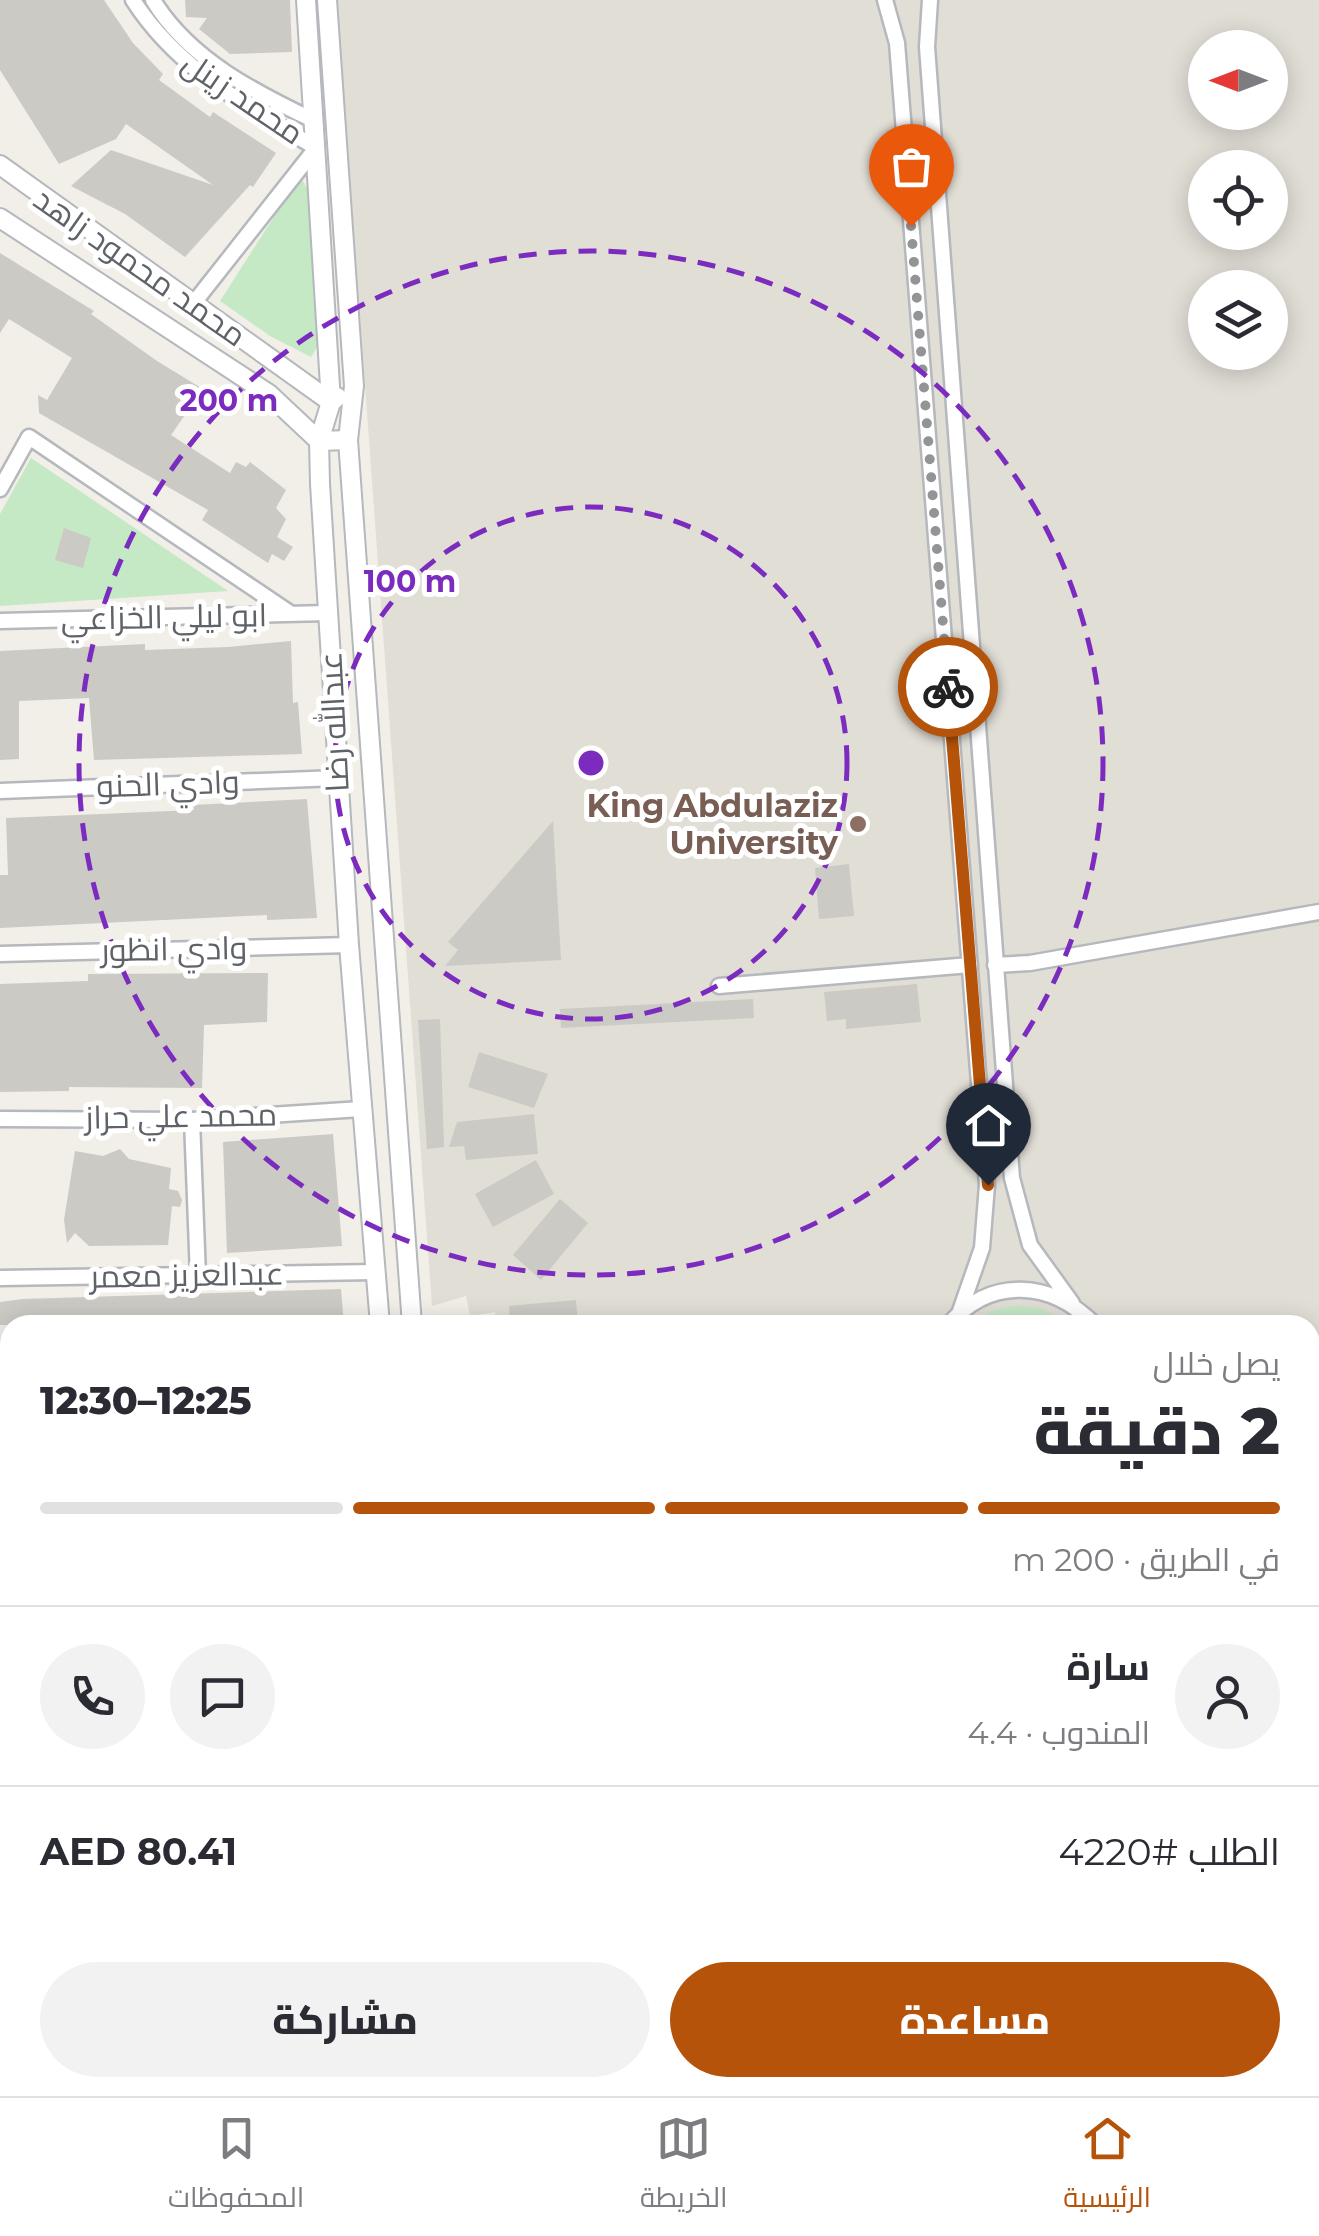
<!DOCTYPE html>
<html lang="ar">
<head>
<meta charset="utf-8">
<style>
  :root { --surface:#fff; --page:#f2f2f3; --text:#2b2b33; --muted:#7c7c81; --line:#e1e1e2; --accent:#b45309 }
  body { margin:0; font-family:Montserrat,Cairo,sans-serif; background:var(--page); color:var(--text); direction:rtl; height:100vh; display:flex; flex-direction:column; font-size:38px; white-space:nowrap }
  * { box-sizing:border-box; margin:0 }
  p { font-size:32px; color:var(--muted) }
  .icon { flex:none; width:55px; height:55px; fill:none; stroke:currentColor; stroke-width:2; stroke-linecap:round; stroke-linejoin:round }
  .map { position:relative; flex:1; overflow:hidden; direction:ltr }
  .panel { position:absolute; left:0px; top:1315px; width:1320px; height:782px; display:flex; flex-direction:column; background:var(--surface); border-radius:30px 30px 0 0; box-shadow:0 5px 25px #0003; direction:rtl }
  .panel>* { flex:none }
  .needle { width:65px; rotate:270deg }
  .tools { position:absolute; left:1188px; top:30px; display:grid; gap:20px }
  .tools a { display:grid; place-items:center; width:100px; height:100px; border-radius:50%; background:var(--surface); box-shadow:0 5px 25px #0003; font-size:50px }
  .pin { position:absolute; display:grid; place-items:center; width:85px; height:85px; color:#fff; margin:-102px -42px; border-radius:50% 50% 50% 0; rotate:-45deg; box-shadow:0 0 10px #0007 }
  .pin .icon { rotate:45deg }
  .courier { position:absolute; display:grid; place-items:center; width:100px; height:100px; margin:-50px; border:8px solid #b45309; border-radius:50%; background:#fff; color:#222; box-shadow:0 2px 12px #0007 }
  .overview em { font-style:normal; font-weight:800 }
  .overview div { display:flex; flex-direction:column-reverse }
  .overview { display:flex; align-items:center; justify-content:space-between; height:170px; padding:0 40px }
  h1 { font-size:65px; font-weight:800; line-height:75px }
  .bar { display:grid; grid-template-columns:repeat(4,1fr); gap:15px 10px; align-content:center; height:120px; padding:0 40px }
  .bar i { height:12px; border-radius:8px; background:var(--line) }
  .bar .current { background:var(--accent) }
  .bar p { grid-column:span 4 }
  .line { display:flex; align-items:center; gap:25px; padding:0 40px; border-top:2px solid var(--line) }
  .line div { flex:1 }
  .round { display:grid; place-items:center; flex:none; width:105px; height:105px; border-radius:52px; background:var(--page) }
  .primary-button { display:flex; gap:20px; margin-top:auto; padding:20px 40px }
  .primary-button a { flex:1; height:115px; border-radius:60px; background:var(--accent); color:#fff; font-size:40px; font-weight:800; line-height:115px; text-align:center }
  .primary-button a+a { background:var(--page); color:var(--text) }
  .menu { display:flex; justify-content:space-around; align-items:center; height:140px; border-top:2px solid var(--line); background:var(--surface); font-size:28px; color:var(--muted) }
  .menu a { display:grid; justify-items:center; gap:5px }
  .menu .current { color:var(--accent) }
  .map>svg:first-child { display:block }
</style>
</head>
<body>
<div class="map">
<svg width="1319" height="2096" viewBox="0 0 1319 2096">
  <rect width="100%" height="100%" fill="#f1efe8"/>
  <path fill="#e1ded6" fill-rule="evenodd" d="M337 0H1319V2096H497V2088H1310V1325H497L495 1312 470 1316 466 1296 432 1306ZM1205 48H1270V112H1205ZM1205 168H1270V232H1205ZM1205 288H1270V352H1205Z"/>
  <g fill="#c5e8c5">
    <path d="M303 181 309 192 317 347 311 357 270 336 220 301 295 184Z"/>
    <path d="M31 458 228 591 0 606V514Z"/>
    <path d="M1017 1305 1043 1309 1070 1325H969L991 1311Z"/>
    <path d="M1319 1368V1516L1310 1518V1369Z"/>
    <path d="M644 2088H817L769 2096H651Z"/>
  </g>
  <g fill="#cccac5">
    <path d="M0 0H104L133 43 163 74 159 80 210 117 213 112 276 153 253 187 250 185 185 257 125 214 71 186 111 150 213 185 126 124 116 139 59 164 0 70Z"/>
    <path d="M185 0H290L292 52 230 54 199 29 207 18 186 17Z"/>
    <path d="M0 253 94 311 91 314 157 361 203 389 171 435 230 473 236 462 246 467 250 462 286 490 276 508 286 519 277 537 293 547 284 561 272 554 268 563 202 520 208 510 39 413 38 395 47 400 72 358 9 319 0 333Z"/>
    <path d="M64 528 91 538 83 568 55 560Z"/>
    <path d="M291 641 293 703 298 702 302 754 94 760 89 698 19 701V759L0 760V651L145 644V650L228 647Z"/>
    <path d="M307 799 317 918 267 920V915L0 928V875H8L6 818 194 810 193 805Z"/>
    <path d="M553 821 561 960 445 966 458 950 448 942Z"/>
    <path d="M849 864 854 916 819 919 815 868Z"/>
    <path d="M268 973 267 1022 204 1025 202 1088 69 1087V1091L0 1092V984L88 981V974Z"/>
    <path d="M917 984 921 1022 846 1029V1019L827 1021 824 992Z"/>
    <path d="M753 999 754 1018 561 1028 560 1009Z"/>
    <path d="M440 1019 444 1147 427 1149 418 1020Z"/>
    <path d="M479 1052 548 1074 534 1108 468 1087Z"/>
    <path d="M534 1114 538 1154 466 1160 464 1146 449 1147 457 1122Z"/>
    <path d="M333 1134 342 1246 227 1253 223 1142Z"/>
    <path d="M120 1149 129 1159 171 1168 169 1189 178 1191 182 1200 180 1207 172 1206 168 1245 89 1246 75 1233 67 1243 64 1220 75 1151 103 1156Z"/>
    <path d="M536 1160 554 1194 493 1227 475 1194Z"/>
    <path d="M560 1199 588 1223 541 1280 513 1255Z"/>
    <path d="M341 1289 344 1325H0V1302L23 1299Z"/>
    <path d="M576 1300 578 1325H510L509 1306Z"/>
  </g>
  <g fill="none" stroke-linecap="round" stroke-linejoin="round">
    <g stroke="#b5b8bc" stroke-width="11">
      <g id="service">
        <path d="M1310 1582 1319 1580"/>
        <path d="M1310 1630 1319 1629"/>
        <path d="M530 2088 535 2096"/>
        <path d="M1139 2096 1149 2088"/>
        <path d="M1160 2096H1178"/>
        <path d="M1266 2096 1268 2088"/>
      </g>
    </g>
    <g stroke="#b5b8bc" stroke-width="19">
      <g id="minor">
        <path d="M133 0C177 69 247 106 316 148L193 304"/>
        <path d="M153 0C189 59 254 92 315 121"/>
        <path d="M885 0 897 43 987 1185 982 1248 960 1311"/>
        <path d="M930 0 927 47 1012 1178 1030 1245 1072 1303"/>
        <path d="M0 489 29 437 290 613"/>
        <path d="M0 621 328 613"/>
        <path d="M0 791 337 778"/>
        <path d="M0 954 349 945"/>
        <path d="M995 965 1030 963 1319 912"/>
        <path d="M719 986 970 965"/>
        <path d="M0 1119 192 1120 361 1109"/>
        <path d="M192 1120 198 1276"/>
        <path d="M0 1278 374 1272"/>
        <path d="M948 1325C991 1276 1051 1280 1095 1325"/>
        <path d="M0 1716H10"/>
        <path d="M0 1739H10"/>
        <path d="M0 2050H10"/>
        <path d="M0 2076H10"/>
        <path d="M207 2088V2096"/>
        <path d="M230 2088V2096"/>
        <path d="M1216 2088 1218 2096"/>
        <path d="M1242 2088 1244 2096"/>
      </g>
    </g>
    <g stroke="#b5b8bc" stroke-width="22">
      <g id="tertiary">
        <path d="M306 0 331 402 319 441 320 484 349 945 380 1325"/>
        <path d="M327 0 354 386 348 440 412 1325"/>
        <path d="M0 165 331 402 337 397"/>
        <path d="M0 218 269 394 319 441 348 440"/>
        <path d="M0 1440 10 1439"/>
        <path d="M0 1475H10"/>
        <path d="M444 2088V2096"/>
        <path d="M472 2088 473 2096"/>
      </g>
    </g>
    <use href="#service" stroke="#fff" stroke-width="6"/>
    <use href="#minor" stroke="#fff" stroke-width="14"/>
    <use href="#tertiary" stroke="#fff" stroke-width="18"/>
  </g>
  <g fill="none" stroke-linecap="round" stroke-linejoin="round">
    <path stroke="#929495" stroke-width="10" stroke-dasharray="0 18" d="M911 226 948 687"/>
    <path stroke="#b45309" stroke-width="12" d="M948 687 988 1185"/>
  </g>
  <g fill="none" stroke="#7b2cbf" stroke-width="5" stroke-dasharray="18 12">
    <circle cx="591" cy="763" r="256"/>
    <circle cx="591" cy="763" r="512"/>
  </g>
  <circle fill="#8d6e63" stroke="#fff" stroke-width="4" cx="858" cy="824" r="10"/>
  <g text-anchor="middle" stroke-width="10" stroke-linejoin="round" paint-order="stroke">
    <g font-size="32" fill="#5f6368" stroke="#fff">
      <text transform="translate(243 98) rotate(34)" y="11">محمد زينل</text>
      <text transform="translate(140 267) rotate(35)" y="11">محمد محمود زاهد</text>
      <text transform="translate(164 617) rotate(-1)" y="11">ابو ليلي الخزاعي</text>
      <text transform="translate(334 722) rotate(-93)" y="11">عبدالله رضا</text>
      <text transform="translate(168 784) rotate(-2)" y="11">وادي الحنو</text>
      <text transform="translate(174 949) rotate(-1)" y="11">وادي انظور</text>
      <text transform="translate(181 1116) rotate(-1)" y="11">محمد علي حراز</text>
      <text transform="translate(187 1275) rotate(-1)" y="11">عبدالعزيز معمر</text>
    </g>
    <g font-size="32" font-weight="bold" fill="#785e54" stroke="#fff" text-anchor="end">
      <text x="838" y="817">King Abdulaziz<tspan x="838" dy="37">University</tspan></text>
    </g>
  </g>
  <circle cx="591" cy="763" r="15" fill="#7b2cbf" stroke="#fff" stroke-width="5"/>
  <g font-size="30" text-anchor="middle" font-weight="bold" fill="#7b2cbf" stroke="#fff" stroke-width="10" stroke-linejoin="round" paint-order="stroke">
    <text x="229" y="411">200 m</text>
    <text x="410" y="592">100 m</text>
  </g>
</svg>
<div class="tools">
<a><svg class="needle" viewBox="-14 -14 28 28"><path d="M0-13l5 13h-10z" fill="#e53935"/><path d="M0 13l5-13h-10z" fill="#7c7c81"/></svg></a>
<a><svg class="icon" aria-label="locate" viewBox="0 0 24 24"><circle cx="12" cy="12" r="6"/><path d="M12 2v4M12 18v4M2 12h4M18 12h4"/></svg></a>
<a><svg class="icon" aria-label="layers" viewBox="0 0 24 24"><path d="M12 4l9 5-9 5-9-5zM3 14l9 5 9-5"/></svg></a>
</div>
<div class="pin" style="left:911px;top:226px;background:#ea580c"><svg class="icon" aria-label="bag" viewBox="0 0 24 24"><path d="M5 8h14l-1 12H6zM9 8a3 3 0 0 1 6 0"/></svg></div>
<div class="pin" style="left:988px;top:1185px;background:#1f2937"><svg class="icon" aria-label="home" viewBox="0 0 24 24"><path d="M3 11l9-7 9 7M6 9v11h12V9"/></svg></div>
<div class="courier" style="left:948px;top:687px"><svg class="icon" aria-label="bike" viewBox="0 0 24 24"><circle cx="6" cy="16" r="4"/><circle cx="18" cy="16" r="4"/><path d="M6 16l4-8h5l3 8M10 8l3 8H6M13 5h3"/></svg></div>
<section class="panel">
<div class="overview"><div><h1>2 دقيقة</h1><p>يصل خلال</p></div><em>12:25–12:30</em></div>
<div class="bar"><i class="current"></i><i class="current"></i><i class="current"></i><i></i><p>في الطريق · 200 m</p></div>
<div class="line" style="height:180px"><a class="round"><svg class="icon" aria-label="person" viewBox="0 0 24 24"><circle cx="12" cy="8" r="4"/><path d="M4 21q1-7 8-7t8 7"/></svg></a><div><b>سارة</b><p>المندوب · 4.4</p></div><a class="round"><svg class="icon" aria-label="chat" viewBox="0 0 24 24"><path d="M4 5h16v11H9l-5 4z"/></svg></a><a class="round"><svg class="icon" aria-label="phone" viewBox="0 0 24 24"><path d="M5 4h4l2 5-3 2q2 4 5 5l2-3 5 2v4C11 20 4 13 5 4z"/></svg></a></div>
<div class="line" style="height:130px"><div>الطلب #4220</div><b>AED 80.41</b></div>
<div class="primary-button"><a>مساعدة</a><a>مشاركة</a></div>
</section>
</div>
<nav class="menu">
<a class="current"><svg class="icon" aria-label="home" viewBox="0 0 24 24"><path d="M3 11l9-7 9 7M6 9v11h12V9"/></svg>الرئيسية</a>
<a><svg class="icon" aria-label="map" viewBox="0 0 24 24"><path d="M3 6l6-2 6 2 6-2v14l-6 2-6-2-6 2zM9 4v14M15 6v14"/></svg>الخريطة</a>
<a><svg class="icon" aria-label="saved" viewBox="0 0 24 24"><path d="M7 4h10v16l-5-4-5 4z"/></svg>المحفوظات</a>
</nav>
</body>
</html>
